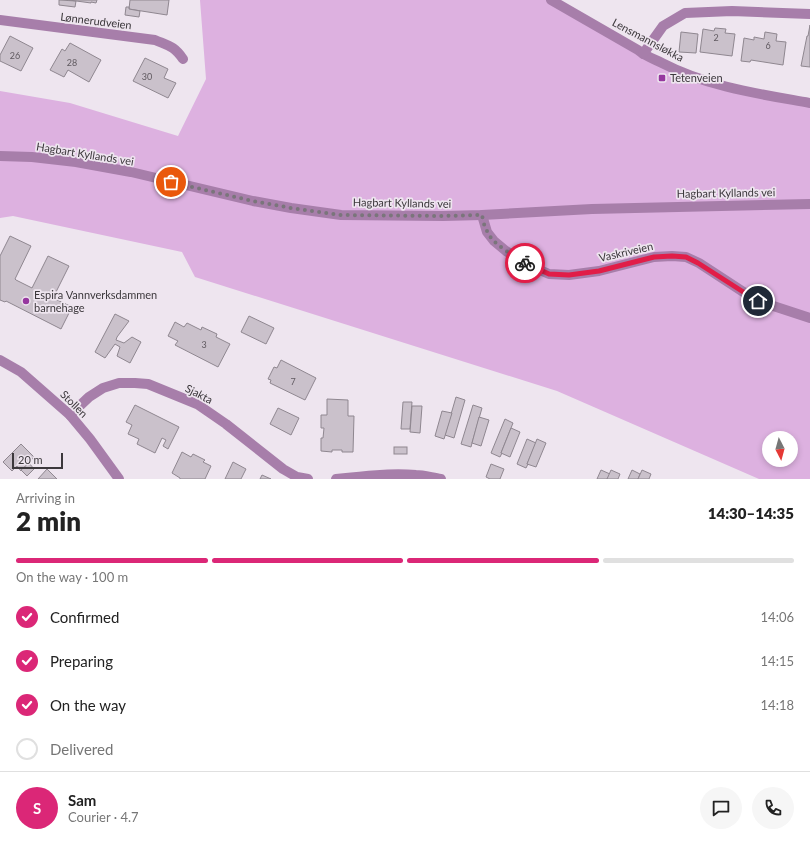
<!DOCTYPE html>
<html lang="en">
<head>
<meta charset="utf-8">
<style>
  :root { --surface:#fff; --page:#f6f6f6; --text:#222; --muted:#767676; --line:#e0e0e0; --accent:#db2777 }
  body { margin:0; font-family:Lato,sans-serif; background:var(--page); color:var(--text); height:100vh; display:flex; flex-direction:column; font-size:15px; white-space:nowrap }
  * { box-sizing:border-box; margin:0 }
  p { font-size:13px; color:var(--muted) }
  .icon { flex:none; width:22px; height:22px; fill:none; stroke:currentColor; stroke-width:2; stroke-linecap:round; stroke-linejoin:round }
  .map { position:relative; height:479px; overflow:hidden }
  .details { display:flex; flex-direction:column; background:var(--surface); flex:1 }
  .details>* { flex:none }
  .needle { width:26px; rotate:174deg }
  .tools { position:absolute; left:762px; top:431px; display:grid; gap:8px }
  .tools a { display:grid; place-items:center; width:36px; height:36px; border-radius:50%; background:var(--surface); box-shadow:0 2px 6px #0003; font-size:20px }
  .scale { position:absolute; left:12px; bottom:10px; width:51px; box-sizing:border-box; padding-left:4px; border:2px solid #3c383c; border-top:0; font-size:11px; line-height:14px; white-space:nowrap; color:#3c383c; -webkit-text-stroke:3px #eee5ef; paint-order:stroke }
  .pin { position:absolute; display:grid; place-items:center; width:34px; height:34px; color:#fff; margin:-17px; border:2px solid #fff; border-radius:50%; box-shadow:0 1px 4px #0007 }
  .courier { position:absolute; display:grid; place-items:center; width:40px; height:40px; margin:-20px; border:3px solid #e11d48; border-radius:50%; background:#fff; color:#222; box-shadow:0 1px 5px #0007 }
  .overview em { font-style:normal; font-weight:800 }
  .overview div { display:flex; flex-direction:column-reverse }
  .overview { display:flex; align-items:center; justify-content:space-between; height:68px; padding:0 16px }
  h1 { font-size:26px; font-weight:800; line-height:30px }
  .bar { display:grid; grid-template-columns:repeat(4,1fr); gap:6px 4px; align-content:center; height:48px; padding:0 16px }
  .bar i { height:5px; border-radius:3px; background:var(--line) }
  .bar .on { background:var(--accent) }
  .bar p { grid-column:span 4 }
  .line { display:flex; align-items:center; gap:10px; padding:0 16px; border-top:1px solid var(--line) }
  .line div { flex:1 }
  .round { display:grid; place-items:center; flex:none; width:42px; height:42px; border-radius:21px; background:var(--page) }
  ol { padding:0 16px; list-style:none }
  li { display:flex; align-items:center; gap:12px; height:44px }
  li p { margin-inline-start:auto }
  li .icon { padding:4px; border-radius:50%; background:var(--accent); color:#fff; stroke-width:4 }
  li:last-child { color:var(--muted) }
  li i { width:22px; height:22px; border:2px solid var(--line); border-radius:50% }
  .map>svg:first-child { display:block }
</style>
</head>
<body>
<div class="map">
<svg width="810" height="479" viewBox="0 0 810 479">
  <rect width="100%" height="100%" fill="#eee5ef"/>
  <path fill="#ddb1e0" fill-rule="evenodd" d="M200 0H552L652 57 716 85 810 101V479H759L557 391 195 277 182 252 13 216 0 218V91L70 103 178 136 206 79ZM769 438H791V460H769Z"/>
  <g fill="#cac1cb" stroke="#8f8790">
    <path d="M59 0 76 1 75 7 59 5Z"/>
    <path d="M69 0H97L96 3 91 2V3Z"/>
    <path d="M130 0H169L167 15 129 9Z"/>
    <path d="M126 7H129V9L140 11 139 17 125 15Z"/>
    <path d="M810 25V67L801 66 807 36H808Z"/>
    <path d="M715 28 726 29 725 33 735 34 732 56 700 52 703 29 714 31Z"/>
    <path d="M681 32 698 34 696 53 679 52Z"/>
    <path d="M765 32 777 34 776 41 786 42 783 65 751 60 750 62 741 61 744 38 754 40V37L764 39Z"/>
    <path d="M10 36 33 48 21 71 0 61V55Z"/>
    <path d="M70 43 101 60 89 82 68 70 64 77 50 70 62 49 65 51Z"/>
    <path d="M145 58 168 69 164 78 176 83 168 98 133 81Z"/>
    <path d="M10 236 31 246 15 279 16 280 32 288 48 256 69 266 53 298 72 307 61 329 6 301 5 302 0 300V256Z"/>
    <path d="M115 314 129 321 117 337 116 340 124 343 132 337 141 342 130 363 117 356 120 347 115 344 105 358 95 352Z"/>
    <path d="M249 316 274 328 266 344 241 332Z"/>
    <path d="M175 322 184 327 187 323 201 330 202 327 217 334 216 337 230 344 218 367 175 345 178 341 168 336Z"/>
    <path d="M281 360 316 378 305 400 270 383 271 380 268 379 274 367 277 368Z"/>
    <path d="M456 397 465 400 454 438 445 435Z"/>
    <path d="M327 399 348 400V416H354L353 452H342V450H332V452L321 451V438H323L324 428H321V415H327Z"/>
    <path d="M403 402H412L410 429H401Z"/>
    <path d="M135 405 179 427 168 449 163 446 166 440 162 438 155 453 137 444 139 439 128 434 132 425 126 422Z"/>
    <path d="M473 405 482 408 472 443 471 447 461 444Z"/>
    <path d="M412 406H422L420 433 410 432Z"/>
    <path d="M278 408 299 418 291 435 270 424Z"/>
    <path d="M442 411 452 413 444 439 435 436Z"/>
    <path d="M479 417 489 420 481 446 472 443Z"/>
    <path d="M505 419 513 423 501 453H502L500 457 491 453Z"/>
    <path d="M511 428 520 432 510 457 501 453Z"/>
    <path d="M527 439 536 443 527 464H528L526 468 517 464Z"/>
    <path d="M537 439 546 443 536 467 527 464Z"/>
    <path d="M21 444 34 457 21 471 17 466 12 471 3 462Z"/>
    <rect x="394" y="447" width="13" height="7"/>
    <path d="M182 452 191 457 193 454 205 460 203 462 211 466 205 479H180V478L172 473Z"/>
    <path d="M233 462 246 469 241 479H225Z"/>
    <path d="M29 463 34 469 27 476 21 470Z"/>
    <path d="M491 464 504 469 500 479H490L486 477Z"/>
    <path d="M47 469 57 479H38Z"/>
    <path d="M601 470 610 474 607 479H597Z"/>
    <path d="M611 470 620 474 618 479H607Z"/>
    <path d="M632 470 640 474 638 479H628Z"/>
    <path d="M642 470 651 474 649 479H638Z"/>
    <path d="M262 475 271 479H260Z"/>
  </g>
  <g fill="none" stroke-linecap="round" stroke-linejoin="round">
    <g stroke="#a77eaa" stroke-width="10">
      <path d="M551 0 638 50C645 56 654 59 662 63 708 87 760 94 810 103"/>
      <path d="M0 20 155 40C169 46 174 46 183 59"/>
      <path d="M643 54 663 26 685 13 732 11 810 14"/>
      <path d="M0 156 32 157 76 162 131 172 253 201 291 208 341 215 443 216 482 215 592 209 810 204"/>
      <path d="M482 215 487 232 494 241 506 251 526 264 549 274 569 275 599 271 654 257 672 256 686 257 699 263 748 295 758 301 810 318"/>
      <path d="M0 360 21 372 70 415 90 439 119 479"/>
      <path d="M70 415 89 397 103 388 119 383H135L148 384 197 404 226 424 283 469 297 477 308 479"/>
      <path d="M336 479C363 476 390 473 416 475 424 475 433 478 441 479"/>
    </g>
  </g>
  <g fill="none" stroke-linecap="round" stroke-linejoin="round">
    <path stroke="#7a757b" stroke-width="4" stroke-dasharray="0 7.2" d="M171 182 253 201 291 208 341 215 443 216 482 215C483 220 484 226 487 231 492 244 513 255 525 263"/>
    <path stroke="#e11d48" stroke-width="5" d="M525 263 549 274 569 275 599 271 654 257 672 256 686 257 698 263 748 295 758 301"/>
  </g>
  <g fill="#96379f" stroke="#eee5ef" stroke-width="1.5">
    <rect x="658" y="74" width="8" height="8" rx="2"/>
    <circle cx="26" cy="301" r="4"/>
  </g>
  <g text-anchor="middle" stroke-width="3.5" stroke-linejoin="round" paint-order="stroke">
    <g font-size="9" fill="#605a60">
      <text x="716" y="41">2</text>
      <text x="768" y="49">6</text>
      <text x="15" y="59">26</text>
      <text x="72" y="66">28</text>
      <text x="147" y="80">30</text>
      <text x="204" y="348">3</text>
      <text x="293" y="385">7</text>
    </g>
    <g font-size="11" fill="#3c383c" stroke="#eee5ef">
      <text transform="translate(96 21) rotate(7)" y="4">Lønnerudveien</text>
      <text transform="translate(648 40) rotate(28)" y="4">Lensmannsløkka</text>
      <text transform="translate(85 154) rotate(9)" y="4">Hagbart Kyllands vei</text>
      <text transform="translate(726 193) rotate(-1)" y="4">Hagbart Kyllands vei</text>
      <text transform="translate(402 203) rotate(1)" y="4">Hagbart Kyllands vei</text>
      <text transform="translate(626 252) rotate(-13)" y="4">Vaskriveien</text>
      <text transform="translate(199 394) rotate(27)" y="4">Sjakta</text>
      <text transform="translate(74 404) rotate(45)" y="4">Stollen</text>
    </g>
    <g font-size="11" fill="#3c383c" stroke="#eee5ef" text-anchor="start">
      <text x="670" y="82">Tetenveien</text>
      <text x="34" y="299">Espira Vannverksdammen<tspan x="34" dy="13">barnehage</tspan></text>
    </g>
  </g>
</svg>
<div class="tools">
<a><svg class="needle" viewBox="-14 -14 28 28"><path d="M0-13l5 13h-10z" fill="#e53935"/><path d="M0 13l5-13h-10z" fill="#767676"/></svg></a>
</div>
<div class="scale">20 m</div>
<div class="pin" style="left:171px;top:182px;background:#ea580c"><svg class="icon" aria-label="bag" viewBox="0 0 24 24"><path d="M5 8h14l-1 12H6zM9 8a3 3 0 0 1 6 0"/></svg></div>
<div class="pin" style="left:758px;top:301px;background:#1f2937"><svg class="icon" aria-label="home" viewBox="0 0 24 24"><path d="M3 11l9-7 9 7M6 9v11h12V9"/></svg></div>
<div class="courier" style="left:525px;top:263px"><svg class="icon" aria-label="bike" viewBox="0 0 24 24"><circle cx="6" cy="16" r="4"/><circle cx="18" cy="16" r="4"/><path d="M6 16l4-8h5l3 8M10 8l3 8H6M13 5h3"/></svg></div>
</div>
<section class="details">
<div class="overview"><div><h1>2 min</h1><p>Arriving in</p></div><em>14:30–14:35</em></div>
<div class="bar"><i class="on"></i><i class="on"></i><i class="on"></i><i></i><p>On the way · 100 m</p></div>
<ol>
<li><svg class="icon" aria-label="check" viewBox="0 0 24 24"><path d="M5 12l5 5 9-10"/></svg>Confirmed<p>14:06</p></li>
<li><svg class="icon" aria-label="check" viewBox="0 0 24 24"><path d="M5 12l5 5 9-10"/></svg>Preparing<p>14:15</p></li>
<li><svg class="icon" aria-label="check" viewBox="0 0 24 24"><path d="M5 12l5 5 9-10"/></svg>On the way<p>14:18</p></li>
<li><i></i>Delivered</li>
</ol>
<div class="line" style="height:72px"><b class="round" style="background:var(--accent);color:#fff">S</b><div><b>Sam</b><p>Courier · 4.7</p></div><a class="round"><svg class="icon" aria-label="chat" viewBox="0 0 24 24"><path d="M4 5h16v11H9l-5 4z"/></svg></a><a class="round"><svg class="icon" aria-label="phone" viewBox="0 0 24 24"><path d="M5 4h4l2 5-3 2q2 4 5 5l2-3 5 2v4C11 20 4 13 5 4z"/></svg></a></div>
</section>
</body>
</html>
